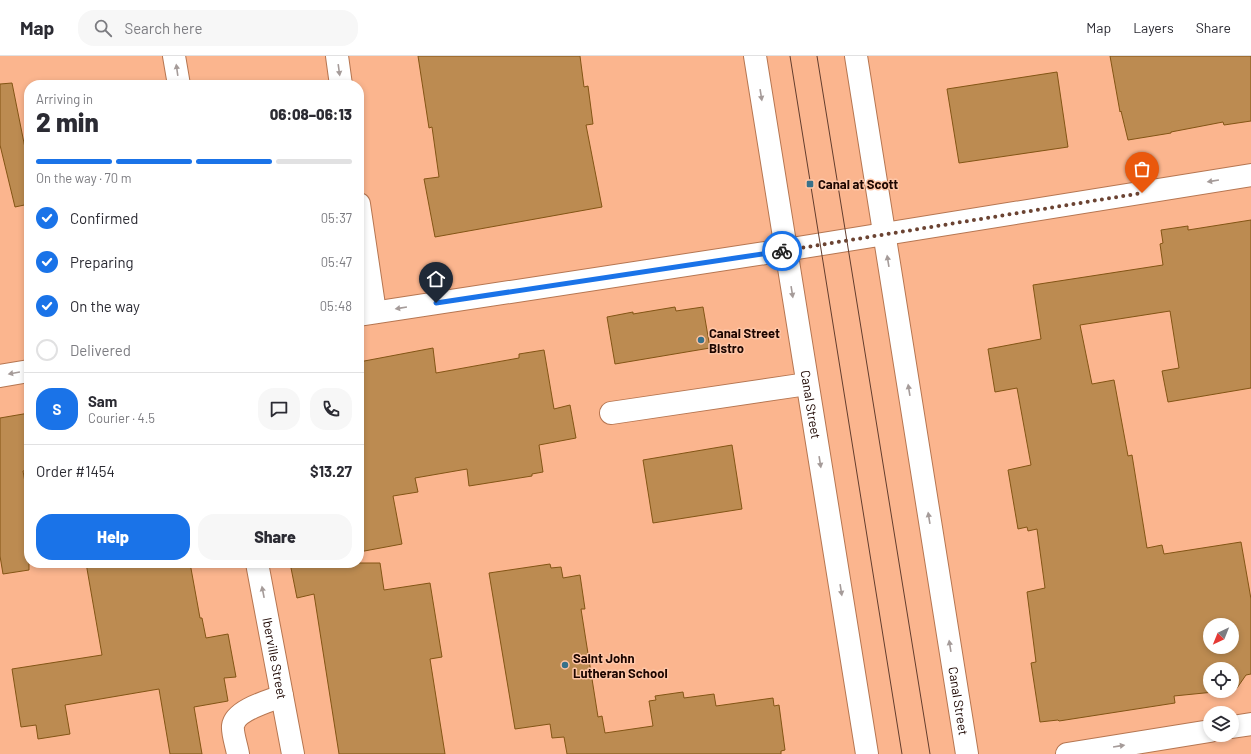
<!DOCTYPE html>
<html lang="en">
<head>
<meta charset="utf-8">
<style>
  :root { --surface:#fff; --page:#f7f7f7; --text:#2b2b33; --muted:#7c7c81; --line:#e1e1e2; --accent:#1a73e8 }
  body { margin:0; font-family:Barlow,sans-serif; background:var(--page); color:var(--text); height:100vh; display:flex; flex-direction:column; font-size:15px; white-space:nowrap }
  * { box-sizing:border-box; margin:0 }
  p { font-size:13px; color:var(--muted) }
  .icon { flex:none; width:22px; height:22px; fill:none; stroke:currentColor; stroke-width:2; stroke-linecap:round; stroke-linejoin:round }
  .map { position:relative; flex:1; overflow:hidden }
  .side { position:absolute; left:24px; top:24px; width:340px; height:488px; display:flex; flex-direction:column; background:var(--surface); border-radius:16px; box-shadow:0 2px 6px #0003 }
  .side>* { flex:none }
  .needle { width:26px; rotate:223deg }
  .fabs { position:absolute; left:1203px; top:562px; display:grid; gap:8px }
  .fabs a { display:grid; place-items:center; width:36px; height:36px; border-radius:50%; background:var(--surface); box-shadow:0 2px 6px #0003; font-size:20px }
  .pin { position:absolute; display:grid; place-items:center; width:34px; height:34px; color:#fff; margin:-41px -17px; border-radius:50% 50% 50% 0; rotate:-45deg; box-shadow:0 0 4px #0007 }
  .pin .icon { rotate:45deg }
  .courier { position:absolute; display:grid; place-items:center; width:40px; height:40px; margin:-20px; border:3px solid #1a73e8; border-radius:50%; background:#fff; color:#222; box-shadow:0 1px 5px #0007 }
  .summary em { font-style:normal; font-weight:800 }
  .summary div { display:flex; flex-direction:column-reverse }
  .summary { display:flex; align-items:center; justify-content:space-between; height:68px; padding:0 12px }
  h1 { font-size:26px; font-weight:800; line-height:30px }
  .bar { display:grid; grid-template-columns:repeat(4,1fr); gap:6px 4px; align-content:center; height:48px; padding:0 12px }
  .bar i { height:5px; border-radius:3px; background:var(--line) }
  .bar .selected { background:var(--accent) }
  .bar p { grid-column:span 4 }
  .line { display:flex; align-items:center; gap:10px; padding:0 12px; border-top:1px solid var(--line) }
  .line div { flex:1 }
  .round { display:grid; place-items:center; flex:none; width:42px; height:42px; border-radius:16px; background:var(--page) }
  ol { padding:0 12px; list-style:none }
  li { display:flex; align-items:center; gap:12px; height:44px }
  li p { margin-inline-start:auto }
  li .icon { padding:4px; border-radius:50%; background:var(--accent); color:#fff; stroke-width:4 }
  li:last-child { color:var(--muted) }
  li i { width:22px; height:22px; border:2px solid var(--line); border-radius:50% }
  .action { display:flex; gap:8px; margin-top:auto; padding:8px 12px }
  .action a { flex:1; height:46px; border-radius:16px; background:var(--accent); color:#fff; font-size:16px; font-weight:800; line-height:46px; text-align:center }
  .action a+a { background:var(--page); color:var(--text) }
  header { display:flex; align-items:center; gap:24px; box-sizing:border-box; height:56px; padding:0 20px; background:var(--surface); border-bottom:1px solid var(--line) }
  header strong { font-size:19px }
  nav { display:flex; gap:22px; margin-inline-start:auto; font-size:14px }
  .search { width:280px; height:36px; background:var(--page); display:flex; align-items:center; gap:10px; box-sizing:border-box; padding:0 14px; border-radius:16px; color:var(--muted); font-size:15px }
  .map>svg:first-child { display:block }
</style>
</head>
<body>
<header>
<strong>Map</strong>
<div class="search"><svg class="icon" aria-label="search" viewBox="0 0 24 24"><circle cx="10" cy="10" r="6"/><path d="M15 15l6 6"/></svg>Search here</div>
<nav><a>Map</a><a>Layers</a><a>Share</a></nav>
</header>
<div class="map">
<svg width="1251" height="698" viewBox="0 0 1251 698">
  <rect width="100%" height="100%" fill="#fbb58e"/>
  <g fill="#bc8b51" stroke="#835515" fill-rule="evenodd">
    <path d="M418 0H580L584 31 588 30 593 68 586 69 602 151 435 181 424 123 439 121 432 71 429 72Z"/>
    <path d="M1110 0H1251V65L1224 69 1223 66 1171 76V77L1128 84 1121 55 1120 56Z"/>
    <path d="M1057 16 1068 91 959 107 947 33Z"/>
    <path d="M12 27 25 92 29 94V148L15 151 0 89V28Z"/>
    <path d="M1251 164V332L1168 346 1162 315 1179 312 1170 255 1080 269 1092 328 1114 324 1128 400 1132 399 1147 492 1162 489 1164 498 1241 486 1251 543V618L1246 619 1237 632 1232 633V613H1210V635H1224L1174 640 1175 647 1059 665 1058 664 1040 666 1031 607 1036 606 1027 536 1045 532 1037 473 1028 475 1027 471 1018 473 1008 414 1031 409 1017 332 995 336 988 293 1041 283 1033 229 1163 209 1160 188 1163 187 1161 174 1188 170V174ZM1210 569H1232V591H1210Z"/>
    <path d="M675 251 676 255 703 251 710 292 615 308 607 261 633 256V258Z"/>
    <path d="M433 292 436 317 519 302V298L544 294 554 353 570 349 576 382 539 389 543 416 532 418V420L469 430 467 413 415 422 418 436 393 440 402 488 359 496V306Z"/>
    <path d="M29 357V414L23 415 29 449V514L3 518 0 500V362Z"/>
    <path d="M732 389 742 453 653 467 643 404Z"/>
    <path d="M86 507H190L200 562H202L206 582 228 578 236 621 224 622 228 645 194 651 202 698H170L159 633 65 649 70 678 38 683 36 669 21 671 12 613 102 599Z"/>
    <path d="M290 507H380L384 534 430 527 442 601 430 603 445 698H339L314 538 297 542Z"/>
    <path d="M550 508 551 512 561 511 563 522 580 519 585 553H581L598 661 602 660 605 677 653 670 649 645 656 644 655 640 683 636 684 642 714 638 716 650 773 642 774 650 779 649 785 694 781 695V698H567L564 681 552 682 550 668 515 673 489 517Z"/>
  </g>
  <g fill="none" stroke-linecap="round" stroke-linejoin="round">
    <g stroke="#b67651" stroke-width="24">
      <g id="minor">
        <path d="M174 0 179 29"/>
        <path d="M337 0 341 29"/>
        <path d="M359 148 375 256"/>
        <path d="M359 259 785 194 1251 119"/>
        <path d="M0 320 29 315"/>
        <path d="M611 357 807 328"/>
        <path id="s1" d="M257 507 293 698"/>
        <path d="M1232 671 1251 668"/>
        <path d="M238 698C237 691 232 677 233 670 235 654 269 645 282 640"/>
        <path d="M1067 698 1210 675"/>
      </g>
    </g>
    <g stroke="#b67651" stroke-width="24">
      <g id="major">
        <path id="s2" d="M755 0 867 698"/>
        <path id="s3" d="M856 0 967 698"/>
      </g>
    </g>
    <use href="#minor" stroke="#fff" stroke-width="22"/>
    <use href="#major" stroke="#fff" stroke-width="22"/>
    <g stroke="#633d2d" stroke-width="1">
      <path d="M790 0 902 698"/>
      <path d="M817 0 930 698"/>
    </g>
  </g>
  <defs><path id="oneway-solid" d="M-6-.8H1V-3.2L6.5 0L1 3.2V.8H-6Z"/></defs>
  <g fill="#a59b99">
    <use href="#oneway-solid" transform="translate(177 14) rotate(-98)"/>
    <use href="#oneway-solid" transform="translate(339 14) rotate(82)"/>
    <use href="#oneway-solid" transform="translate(761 39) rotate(81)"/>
    <use href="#oneway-solid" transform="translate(1213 125) rotate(171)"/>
    <use href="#oneway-solid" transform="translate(888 205) rotate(-99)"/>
    <use href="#oneway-solid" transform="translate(792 236) rotate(81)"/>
    <use href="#oneway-solid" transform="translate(401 252) rotate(171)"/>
    <use href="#oneway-solid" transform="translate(14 317) rotate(170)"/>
    <use href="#oneway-solid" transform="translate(909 334) rotate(-99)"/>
    <use href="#oneway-solid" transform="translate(820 406) rotate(81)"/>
    <use href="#oneway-solid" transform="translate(929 462) rotate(-99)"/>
    <use href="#oneway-solid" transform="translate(841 534) rotate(81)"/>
    <use href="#oneway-solid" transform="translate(263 536) rotate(-101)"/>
    <use href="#oneway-solid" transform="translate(950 590) rotate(-99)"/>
    <use href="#oneway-solid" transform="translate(1119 690) rotate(-9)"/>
  </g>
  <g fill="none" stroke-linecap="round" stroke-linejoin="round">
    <path stroke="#6b4332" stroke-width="4" stroke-dasharray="0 7.2" d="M782 195 1142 137"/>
    <path stroke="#1a73e8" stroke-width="5" d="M436 247 782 195"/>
  </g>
  <g fill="#38718a" stroke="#fec6a7" stroke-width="1.5">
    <rect x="806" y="124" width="8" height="8" rx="2"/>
    <circle cx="701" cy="284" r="4"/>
    <circle cx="565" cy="609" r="4"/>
  </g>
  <g text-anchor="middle" stroke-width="3" stroke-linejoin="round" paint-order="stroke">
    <g font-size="13" font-weight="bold" fill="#1d0600" stroke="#fec6a7" text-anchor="start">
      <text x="818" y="133">Canal at Scott</text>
      <text x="709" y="282">Canal Street<tspan x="709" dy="15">Bistro</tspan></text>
      <text x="573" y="607">Saint John<tspan x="573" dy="15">Lutheran School</tspan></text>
    </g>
    <g font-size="13" fill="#1d0600" stroke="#fec6a7">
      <text dy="5" stroke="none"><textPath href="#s2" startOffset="353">Canal Street</textPath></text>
      <text dy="5" stroke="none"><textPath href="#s1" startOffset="97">Iberville Street</textPath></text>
      <text dy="5" stroke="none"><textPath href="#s3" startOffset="653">Canal Street</textPath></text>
    </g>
  </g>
</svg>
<div class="fabs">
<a><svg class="needle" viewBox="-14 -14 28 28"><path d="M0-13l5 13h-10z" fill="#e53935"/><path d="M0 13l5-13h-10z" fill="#7c7c81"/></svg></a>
<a><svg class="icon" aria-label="locate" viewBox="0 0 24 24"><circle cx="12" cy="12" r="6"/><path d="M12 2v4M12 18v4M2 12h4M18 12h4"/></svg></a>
<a><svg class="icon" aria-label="layers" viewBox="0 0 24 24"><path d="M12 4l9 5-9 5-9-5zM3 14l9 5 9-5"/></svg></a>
</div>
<div class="pin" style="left:1142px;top:137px;background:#ea580c"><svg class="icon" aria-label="bag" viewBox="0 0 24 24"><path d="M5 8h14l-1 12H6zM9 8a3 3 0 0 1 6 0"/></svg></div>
<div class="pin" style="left:436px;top:247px;background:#1f2937"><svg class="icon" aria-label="home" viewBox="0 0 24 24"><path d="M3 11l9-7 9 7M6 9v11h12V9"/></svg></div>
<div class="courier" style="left:782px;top:195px"><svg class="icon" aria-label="bike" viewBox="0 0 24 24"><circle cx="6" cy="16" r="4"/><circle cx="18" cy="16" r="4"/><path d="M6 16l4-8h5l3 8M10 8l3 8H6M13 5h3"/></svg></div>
<section class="side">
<div class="summary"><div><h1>2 min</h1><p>Arriving in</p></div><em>06:08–06:13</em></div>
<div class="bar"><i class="selected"></i><i class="selected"></i><i class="selected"></i><i></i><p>On the way · 70 m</p></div>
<ol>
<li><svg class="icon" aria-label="check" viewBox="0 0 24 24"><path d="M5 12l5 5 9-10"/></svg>Confirmed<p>05:37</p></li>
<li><svg class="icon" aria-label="check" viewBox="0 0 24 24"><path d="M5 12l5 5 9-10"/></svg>Preparing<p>05:47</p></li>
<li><svg class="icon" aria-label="check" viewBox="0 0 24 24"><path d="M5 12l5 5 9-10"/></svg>On the way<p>05:48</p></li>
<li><i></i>Delivered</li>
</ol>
<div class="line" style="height:72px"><b class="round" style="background:var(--accent);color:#fff">S</b><div><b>Sam</b><p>Courier · 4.5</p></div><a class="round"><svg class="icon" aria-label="chat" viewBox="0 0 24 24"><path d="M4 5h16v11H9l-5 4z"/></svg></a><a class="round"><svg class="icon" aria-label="phone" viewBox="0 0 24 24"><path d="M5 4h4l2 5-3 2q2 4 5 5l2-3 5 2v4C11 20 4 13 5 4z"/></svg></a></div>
<div class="line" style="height:52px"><div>Order #1454</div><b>$13.27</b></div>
<div class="action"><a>Help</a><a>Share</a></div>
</section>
</div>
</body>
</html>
